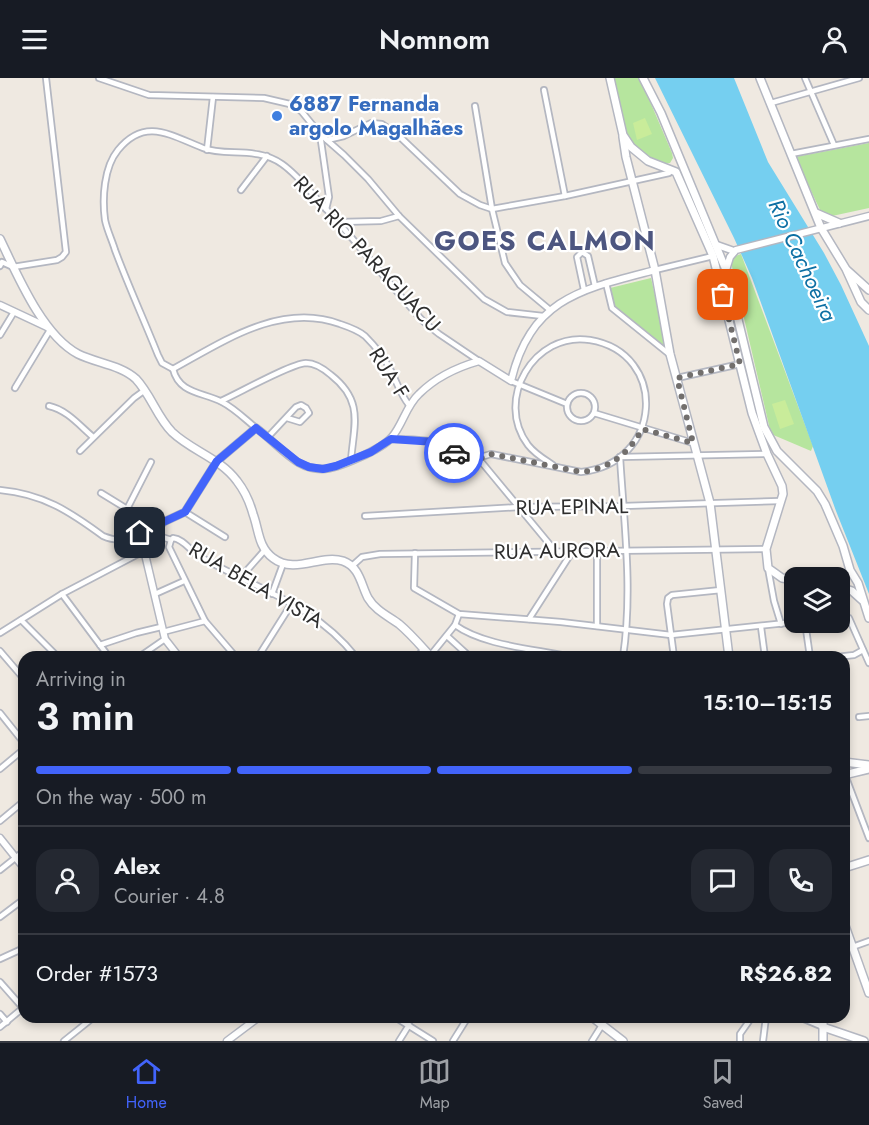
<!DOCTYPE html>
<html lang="en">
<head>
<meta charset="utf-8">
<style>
  :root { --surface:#171b24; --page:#242831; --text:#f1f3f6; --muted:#9ea1a6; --line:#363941; --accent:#4264fb }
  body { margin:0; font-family:Jost,sans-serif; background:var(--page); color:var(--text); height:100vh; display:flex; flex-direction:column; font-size:22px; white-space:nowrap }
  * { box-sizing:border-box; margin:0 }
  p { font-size:20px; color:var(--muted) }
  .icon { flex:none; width:33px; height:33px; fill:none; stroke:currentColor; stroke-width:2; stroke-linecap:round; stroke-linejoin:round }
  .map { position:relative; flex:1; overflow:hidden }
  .side { position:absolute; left:18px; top:573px; width:832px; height:372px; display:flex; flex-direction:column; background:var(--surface); border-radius:18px; box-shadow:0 3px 9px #0003 }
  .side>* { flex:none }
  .buttons { position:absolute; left:784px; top:489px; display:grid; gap:12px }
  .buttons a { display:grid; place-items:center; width:66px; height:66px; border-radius:12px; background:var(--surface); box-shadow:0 3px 9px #0003; font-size:30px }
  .pin { position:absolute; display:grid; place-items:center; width:51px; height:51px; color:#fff; margin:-26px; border-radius:12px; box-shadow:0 3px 9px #0006 }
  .courier { position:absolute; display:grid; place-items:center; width:60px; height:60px; margin:-30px; border:4px solid #4264fb; border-radius:50%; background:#fff; color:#222; box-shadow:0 2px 8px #0007 }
  .headline em { font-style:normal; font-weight:600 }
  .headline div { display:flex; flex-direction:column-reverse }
  .headline { display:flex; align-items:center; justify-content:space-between; height:102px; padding:0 18px }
  h1 { font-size:39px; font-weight:600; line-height:45px }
  .bar { display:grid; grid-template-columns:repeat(4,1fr); gap:9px 6px; align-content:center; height:72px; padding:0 18px }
  .bar i { height:8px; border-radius:4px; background:var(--line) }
  .bar .selected { background:var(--accent) }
  .bar p { grid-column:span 4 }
  .line { display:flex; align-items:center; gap:15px; padding:0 18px; border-top:2px solid var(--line) }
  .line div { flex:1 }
  .round { display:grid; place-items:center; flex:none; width:63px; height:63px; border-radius:18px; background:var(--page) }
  header { display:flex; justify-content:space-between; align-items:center; height:78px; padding:0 18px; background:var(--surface); font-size:27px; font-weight:600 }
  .tab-bar { display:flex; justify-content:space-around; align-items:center; height:84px; border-top:2px solid var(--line); background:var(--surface); font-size:16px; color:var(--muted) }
  .tab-bar a { display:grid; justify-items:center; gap:3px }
  .tab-bar .selected { color:var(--accent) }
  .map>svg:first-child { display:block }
</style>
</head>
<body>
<header><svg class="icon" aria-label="menu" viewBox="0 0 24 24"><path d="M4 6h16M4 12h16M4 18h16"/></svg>Nomnom<svg class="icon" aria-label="person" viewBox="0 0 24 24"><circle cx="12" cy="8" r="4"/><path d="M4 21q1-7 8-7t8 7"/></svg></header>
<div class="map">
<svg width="869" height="963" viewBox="0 0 869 963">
  <rect width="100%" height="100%" fill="#efe9e1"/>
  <g fill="#b6e59e">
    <path d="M612 0H640L672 75 673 80 670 85C659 87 653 84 645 77 618 55 619 32 612 0Z"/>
    <path d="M869 65V130L832 138 821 134 795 79Z"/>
    <path d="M741 176 813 368 811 373 771 356 730 180Z"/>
    <path d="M651 200 667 270 610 225 606 211Z"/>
  </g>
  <g fill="#c9ec9a">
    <path d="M645 40 652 56 637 62 633 45Z"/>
    <path d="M785 322 794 346 780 351 772 326Z"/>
  </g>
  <path fill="#75cff0" d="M655 0H734L768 84 824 175 841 207 869 268V516L836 433 752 200 734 160Z"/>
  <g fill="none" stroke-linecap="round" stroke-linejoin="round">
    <g stroke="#b4b7c1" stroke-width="8">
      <g id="minor">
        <path d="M99 0 149 17 264 20 294 27 302 34 320 56 344 77 368 101 399 138 484 221 507 234 543 238"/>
        <path d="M805 0 834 67"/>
        <path d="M544 12 565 118"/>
        <path d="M771 25 859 0"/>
        <path d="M475 28 492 131 505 185 520 207 550 232"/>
        <path d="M320 56 329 119 326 131"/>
        <path d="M327 62 344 58 371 45 382 46 399 58 460 116 480 127 492 131 565 118 669 95"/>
        <path d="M207 72 213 19"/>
        <path d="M791 76 869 61"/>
        <path d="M241 112 267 78"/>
        <path d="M339 144 381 143 399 138"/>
        <path d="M0 188 2 184 13 189 57 182 62 179 66 174 46 0"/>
        <path d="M655 192 713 178"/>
        <path d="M606 205 612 230 669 276"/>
        <path d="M584 212 577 179 582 174 588 178 595 208"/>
        <path d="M0 257 14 234"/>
        <path d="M173 291 162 285 158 277C144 242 128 207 115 172 112 162 107 152 105 142 102 120 104 89 118 72 145 39 170 57 203 70 226 79 257 68 282 86 299 98 312 116 326 131 360 167 390 208 424 244L439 256 479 283"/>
        <path d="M173 291C224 263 281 224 340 246 349 249 358 252 365 258 374 267 384 279 390 291 397 304 400 316 409 327"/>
        <path d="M173 291C179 316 203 314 222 324 234 330 245 341 256 350"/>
        <path d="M677 300 740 286"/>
        <path d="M511 303 567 326"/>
        <path d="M15 310 50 252"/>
        <circle cx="581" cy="329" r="14"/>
        <path d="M221 323C239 315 290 286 306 285 316 285 324 291 331 297 364 323 354 346 351 382"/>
        <path d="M49 328C67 332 79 347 93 359"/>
        <path d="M594 335 693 365"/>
        <path d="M268 359 296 329 301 327 306 330 309 335 300 344 287 340"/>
        <path d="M391 361C419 362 442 358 459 383"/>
        <path d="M80 373 134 320 145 312"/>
        <path d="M620 379C624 445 633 513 623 579"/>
        <path d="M620 379 767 376"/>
        <path d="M479 381 556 474"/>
        <path d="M437 391C455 385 473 382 491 376L581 394C663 386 669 275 590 262 534 253 494 322 528 367 535 376 544 381 553 387"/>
        <path d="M0 412C43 416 69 433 103 458 117 464 127 462 140 455"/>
        <path d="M101 415 127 431 163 445"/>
        <path d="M127 431 151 384"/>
        <path d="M185 434 225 459"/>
        <path d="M365 438 519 429 623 428 780 423"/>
        <path d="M142 462 159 458 171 462"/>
        <path d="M415 475 414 510 459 536 561 544 671 557 796 544"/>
        <path d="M352 488 362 479 380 476 766 471"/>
        <path d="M768 490 774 523 781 546"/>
        <path d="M241 499 264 473"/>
        <path d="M62 516 109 579"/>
        <path d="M155 516 184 503"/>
        <path d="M272 516 283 486"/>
        <path d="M529 541 572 474"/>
        <path d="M840 541 849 540 869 585"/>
        <path d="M21 542 58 579"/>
        <path d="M805 544 810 579"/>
        <path d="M455 547C484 568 536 571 571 579"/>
        <path d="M597 548V473"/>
        <path d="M761 549 765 579"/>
        <path d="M163 554 205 543"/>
        <path d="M0 555 62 516 144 473"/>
        <path d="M447 558 470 579"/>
        <path d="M100 567 136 555 161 549"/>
        <path d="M0 573 24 601"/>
        <path d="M430 578 455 547 459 536"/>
        <path d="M139 579 165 561"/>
        <path d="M236 579 205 543 169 469 171 462 173 460C184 461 190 473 199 478 256 511 313 525 356 579"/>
        <path d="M258 579 292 525"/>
        <path d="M417 579 424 571"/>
        <path d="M674 579 667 526 668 520 672 517 721 512"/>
        <path d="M836 579 854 577 863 572"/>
        <path d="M0 635 24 665"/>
        <path d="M859 639 869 638"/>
        <path d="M0 691 24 671"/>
        <path d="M845 697 869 760"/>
        <path d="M0 743 24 723"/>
        <path d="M0 792 24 773"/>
        <path d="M0 839 24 821"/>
        <path d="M844 872 869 863"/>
        <path d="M0 881 24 870"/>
        <path d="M0 904 23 930"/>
        <path d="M0 936 7 944"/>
        <path d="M395 939 433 963"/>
        <path d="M799 939 823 949"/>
        <path d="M0 949 24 929"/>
        <path d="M64 963 94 939"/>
        <path d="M399 963 409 947"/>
        <path d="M453 963 468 939"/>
        <path d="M592 963 602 947"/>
        <path d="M740 963V956L752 939"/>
        <path d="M763 963 766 939"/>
      </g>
    </g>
    <g stroke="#b4b7c1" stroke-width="9">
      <g id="tertiary">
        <path d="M717 167 734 173"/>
        <path d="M726 192 730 179 736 172 869 138"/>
        <path d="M0 227 47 249"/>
        <path d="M179 579 165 561 140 455 185 434 217 383 256 350C271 361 284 376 299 385 306 389 314 391 322 391 338 391 382 371 392 359 403 346 406 328 419 316 435 300 458 289 479 283L511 303C531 220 582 211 655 192"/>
        <path d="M0 760 24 790"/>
        <path d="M227 963 259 939"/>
      </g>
    </g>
    <g stroke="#b4b7c1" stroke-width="10">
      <g id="secondary">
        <path d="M610 0 623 57 631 69 648 83 676 94 713 178 752 335 767 376 782 408 783 416 766 471 768 490 782 500 795 502"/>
        <path d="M643 0 661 35 726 192 764 349 777 373 817 413 825 426 843 468 850 492 858 505 869 540"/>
        <path d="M760 0 821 150 846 191 861 224 869 232"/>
        <path d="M623 59 626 79 655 192 670 276 710 425 729 579"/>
        <path d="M816 135 839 145"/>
        <path d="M0 161C17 196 42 257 78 276 96 285 121 287 136 301 151 317 157 339 172 354 192 373 220 380 237 403 244 412 250 425 253 436 259 452 258 469 273 480 295 497 320 476 343 483 360 489 361 507 368 520 375 532 388 538 399 546 411 556 421 568 431 579"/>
        <path d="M848 193 869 212"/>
        <path d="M840 509 852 513 862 522"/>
        <path d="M844 684 869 687"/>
        <path d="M844 697 869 691"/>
        <path d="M844 790 869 782"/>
        <path d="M844 845 869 915"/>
        <path d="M592 939 623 963"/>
        <path d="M823 939V963"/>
        <path d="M823 949 864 963"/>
      </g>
    </g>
    <use href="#minor" stroke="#fff" stroke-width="4.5"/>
    <use href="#tertiary" stroke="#fff" stroke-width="6"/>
    <use href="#secondary" stroke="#fff" stroke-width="7"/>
  </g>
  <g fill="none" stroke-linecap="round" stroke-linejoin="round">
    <path stroke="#726f6d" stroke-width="6" stroke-dasharray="0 10.8" d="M454 375 459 383 479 381 491 376 581 394C609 391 629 376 642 351L693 365 677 300 740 286 723 217"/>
    <path stroke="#4264fb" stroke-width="8" d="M140 455 185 434 217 383 256 350 298 384 309 389 323 391 336 388 371 374 391 361 435 364 445 367 454 375"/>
  </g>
  <circle fill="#3f7fe0" stroke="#fff" stroke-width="2" cx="277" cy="38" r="6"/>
  <g text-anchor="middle" stroke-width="4.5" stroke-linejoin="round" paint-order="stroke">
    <g font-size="21" font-weight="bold" fill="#366cbe" stroke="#fff" text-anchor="start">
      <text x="289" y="33">6887 Fernanda<tspan x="289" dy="24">argolo Magalhães</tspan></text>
    </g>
    <g font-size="21" fill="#2e2e2e" stroke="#fff">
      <text transform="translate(367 176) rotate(47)" y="7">RUA RIO PARAGUACU</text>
      <text transform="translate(389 295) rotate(58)" y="7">RUA F</text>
      <text transform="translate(572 429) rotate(-1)" y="7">RUA EPINAL</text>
      <text transform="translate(557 473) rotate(-1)" y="7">RUA AURORA</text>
      <text transform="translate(256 507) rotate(30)" y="7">RUA BELA VISTA</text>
    </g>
    <g font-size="22" font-style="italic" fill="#0d6fa3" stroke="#fff">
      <text transform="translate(803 182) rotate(65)" y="8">Rio Cachoeira</text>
    </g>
    <g font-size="27" font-weight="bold" letter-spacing="1.5" fill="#4d5680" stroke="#fff">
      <text x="545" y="172">GOES CALMON</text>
    </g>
  </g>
</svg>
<div class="buttons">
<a><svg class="icon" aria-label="layers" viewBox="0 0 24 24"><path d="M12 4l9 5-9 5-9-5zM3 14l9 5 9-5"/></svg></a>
</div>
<div class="pin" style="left:723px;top:217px;background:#ea580c"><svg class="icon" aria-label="bag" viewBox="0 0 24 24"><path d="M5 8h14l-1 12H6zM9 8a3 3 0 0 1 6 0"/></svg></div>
<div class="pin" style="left:140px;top:455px;background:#1f2937"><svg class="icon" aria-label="home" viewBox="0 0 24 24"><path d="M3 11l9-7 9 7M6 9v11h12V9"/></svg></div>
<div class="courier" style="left:454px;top:375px"><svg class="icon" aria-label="car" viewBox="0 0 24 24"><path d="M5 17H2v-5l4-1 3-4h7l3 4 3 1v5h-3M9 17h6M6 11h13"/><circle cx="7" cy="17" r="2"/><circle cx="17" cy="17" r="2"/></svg></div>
<section class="side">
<div class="headline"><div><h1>3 min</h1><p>Arriving in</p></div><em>15:10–15:15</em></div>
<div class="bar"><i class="selected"></i><i class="selected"></i><i class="selected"></i><i></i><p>On the way · 500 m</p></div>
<div class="line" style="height:108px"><a class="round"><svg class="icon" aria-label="person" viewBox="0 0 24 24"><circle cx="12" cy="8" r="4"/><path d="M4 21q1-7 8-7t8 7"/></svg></a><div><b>Alex</b><p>Courier · 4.8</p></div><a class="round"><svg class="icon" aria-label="chat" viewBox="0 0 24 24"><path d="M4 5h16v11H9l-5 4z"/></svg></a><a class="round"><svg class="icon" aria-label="phone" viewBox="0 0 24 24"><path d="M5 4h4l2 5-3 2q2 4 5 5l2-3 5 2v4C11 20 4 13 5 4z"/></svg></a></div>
<div class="line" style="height:78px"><div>Order #1573</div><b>R$26.82</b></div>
</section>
</div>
<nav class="tab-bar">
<a class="selected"><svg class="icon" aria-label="home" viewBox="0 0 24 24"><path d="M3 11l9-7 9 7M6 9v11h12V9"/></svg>Home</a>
<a><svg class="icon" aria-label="map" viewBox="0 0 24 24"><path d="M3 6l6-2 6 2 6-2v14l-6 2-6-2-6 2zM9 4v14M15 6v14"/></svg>Map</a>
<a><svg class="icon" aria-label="saved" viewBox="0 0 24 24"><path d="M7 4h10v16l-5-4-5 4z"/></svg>Saved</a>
</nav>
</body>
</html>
